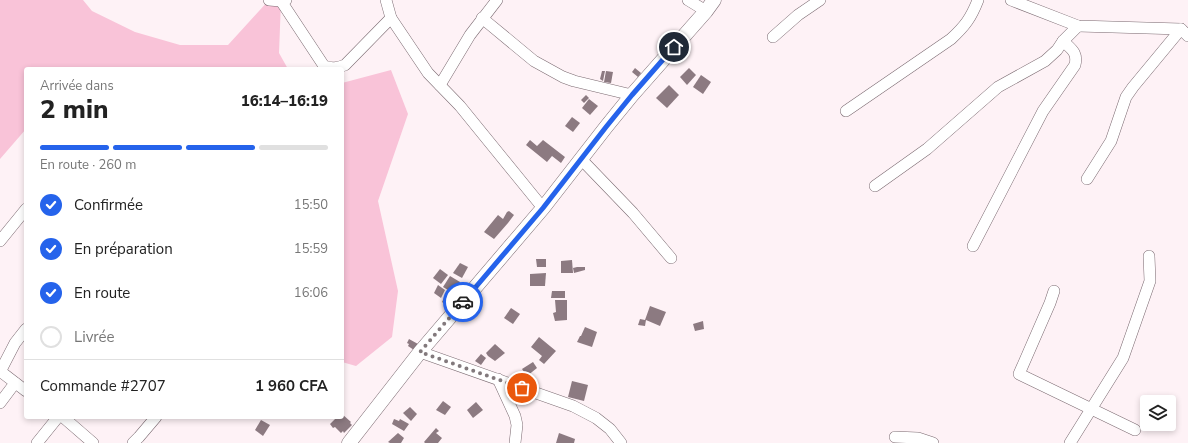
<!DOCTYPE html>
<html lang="fr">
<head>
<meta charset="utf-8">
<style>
  :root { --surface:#fff; --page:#f2f2f2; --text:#222; --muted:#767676; --line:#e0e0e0; --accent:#2563eb }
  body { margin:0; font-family:"Nunito Sans",sans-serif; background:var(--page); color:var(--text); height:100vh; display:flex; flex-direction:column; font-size:15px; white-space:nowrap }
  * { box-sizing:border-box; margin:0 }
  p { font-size:13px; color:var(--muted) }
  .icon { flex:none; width:22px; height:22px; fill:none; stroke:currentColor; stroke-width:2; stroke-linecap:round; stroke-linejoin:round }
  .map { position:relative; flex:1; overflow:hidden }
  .side { position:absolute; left:24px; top:67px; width:320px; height:352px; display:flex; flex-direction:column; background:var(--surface); border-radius:4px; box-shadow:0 2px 6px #0003 }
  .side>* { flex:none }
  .buttons { position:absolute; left:1140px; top:395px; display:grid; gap:8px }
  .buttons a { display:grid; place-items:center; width:36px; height:36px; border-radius:4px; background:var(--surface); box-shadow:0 2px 6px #0003; font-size:20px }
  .pin { position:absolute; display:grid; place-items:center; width:34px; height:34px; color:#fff; margin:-17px; border:2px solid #fff; border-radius:50%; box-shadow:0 1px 4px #0007 }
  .courier { position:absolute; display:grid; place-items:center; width:40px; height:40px; margin:-20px; border:3px solid #2563eb; border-radius:50%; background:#fff; color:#222; box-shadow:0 1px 5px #0007 }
  .summary em { font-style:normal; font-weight:800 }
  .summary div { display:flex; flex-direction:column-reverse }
  .summary { display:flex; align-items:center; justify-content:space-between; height:68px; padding:0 16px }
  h1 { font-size:26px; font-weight:800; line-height:30px }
  .bar { display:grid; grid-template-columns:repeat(4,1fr); gap:6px 4px; align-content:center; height:48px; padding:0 16px }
  .bar i { height:5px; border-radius:3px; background:var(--line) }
  .bar .selected { background:var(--accent) }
  .bar p { grid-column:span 4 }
  .line { display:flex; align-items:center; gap:10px; padding:0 16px; border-top:1px solid var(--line) }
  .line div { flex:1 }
  ol { padding:0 16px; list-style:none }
  li { display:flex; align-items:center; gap:12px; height:44px }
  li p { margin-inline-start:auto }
  li .icon { padding:4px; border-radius:50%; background:var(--accent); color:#fff; stroke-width:4 }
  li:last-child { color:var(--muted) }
  li i { width:22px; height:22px; border:2px solid var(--line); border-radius:50% }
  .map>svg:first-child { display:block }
</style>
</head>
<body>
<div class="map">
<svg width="1188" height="443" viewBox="0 0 1188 443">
  <rect width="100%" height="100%" fill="#fef2f6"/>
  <g fill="#f9c3d8">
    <path d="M0 0H83L92 11 135 32 180 45H228L269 0 281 1 279 53 288 69H26V129L0 159Z"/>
    <path d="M391 70 408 114 378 201 398 291 392 337 356 366 342 362V83Z"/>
  </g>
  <g fill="#8c7a81">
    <path d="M635 68 641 73 638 77 632 72Z"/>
    <path d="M689 68 696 75 687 85 680 77Z"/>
    <path d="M602 71H605L603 81 600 79Z"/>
    <path d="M606 71 613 72 611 83 604 82Z"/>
    <path d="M701 75 711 82 703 94 693 87Z"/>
    <path d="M669 85 679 95 667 108 656 98Z"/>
    <path d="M586 95 589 98 584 103 581 100Z"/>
    <path d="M589 99 598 106 590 115 582 108Z"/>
    <path d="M572 117 580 123 573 132 565 126Z"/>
    <path d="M530 140 537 146 543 140 565 157 561 163 552 156 547 162 526 145Z"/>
    <path d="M509 211 514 215 508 223 494 239 484 232 498 215 503 219 507 212Z"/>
    <path d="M536 259H546V267H537Z"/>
    <path d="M572 260 573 273H561V261Z"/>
    <path d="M460 263 468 267 462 278 453 273Z"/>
    <path d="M577 267H585V270L574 273 573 268Z"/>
    <path d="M440 269 448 275 441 284 433 278Z"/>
    <path d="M546 273 545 286H530V274Z"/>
    <path d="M450 276 460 282 453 293 443 287Z"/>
    <path d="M438 285 445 290 441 298 434 293Z"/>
    <path d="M552 291H565V298H551Z"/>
    <path d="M444 298 450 302 448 306 442 302Z"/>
    <path d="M555 300H567V320L555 321 553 313 556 312Z"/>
    <path d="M650 306 666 312 660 326 646 320 645 326 638 325 640 319 645 320Z"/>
    <path d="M511 308 520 314 513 324 504 318Z"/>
    <path d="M703 321 704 329 695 331 693 324Z"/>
    <path d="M585 327 597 332 592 347 577 342 580 336H581Z"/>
    <path d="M539 337 556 351 544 364 539 360 542 356 531 347Z"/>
    <path d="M409 339 418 344 414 350 408 346 409 344 407 343Z"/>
    <path d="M495 344 505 353 495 361 488 356 486 353Z"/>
    <path d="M481 354 486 358 481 365 475 361Z"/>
    <path d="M533 362 537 368 527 376 522 369Z"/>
    <path d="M572 381 588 385 584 401 568 397Z"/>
    <path d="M443 401 451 407 445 415 436 410Z"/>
    <path d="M476 402 483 410 473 418 467 410Z"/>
    <path d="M410 407 417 414 411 421 403 413Z"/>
    <path d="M342 414 351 422 350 423 352 425 344 433 343 431 341 433 335 427 333 428 330 424 337 417H342Z"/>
    <path d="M394 419 399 421 400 419 409 424 404 431 392 424Z"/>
    <path d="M261 420 270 425 263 436 255 430Z"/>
    <path d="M436 428 439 431 436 433 442 438 438 443H425L424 442Z"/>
    <path d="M398 433 404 438 401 443H390L388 442Z"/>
    <path d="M559 433 575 439 574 443H556Z"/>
  </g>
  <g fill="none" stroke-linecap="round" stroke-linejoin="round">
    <g stroke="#7b6a71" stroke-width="12">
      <g id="minor">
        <path d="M269 0 281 1 286 0"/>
        <path d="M386 0 391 18 428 73 460 106 543 208"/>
        <path d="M688 0 706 11"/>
        <path d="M1011 0 1078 26 1181 29 1188 36"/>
        <path d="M281 1 324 66C332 69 337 68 345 65L391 18"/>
        <path d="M482 18 534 61 563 77 574 81 632 95"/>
        <path d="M773 37 798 15 820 0"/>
        <path d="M440 85 470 35 497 0"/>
        <path d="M846 111 951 39C965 26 971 18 978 0"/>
        <path d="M581 159 633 213 671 258"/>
        <path d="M1087 179 1111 141 1126 97 1133 87 1181 29"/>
        <path d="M875 186 927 149 998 87 1045 61 1057 50 1063 41 1078 26"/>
        <path d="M0 241 26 209"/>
        <path d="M973 246 1043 111 1075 65C1078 52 1071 49 1063 41"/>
        <path d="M1054 291 1050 303 1019 374 1135 430"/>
        <path d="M420 352 573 406 596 418 610 429 621 443"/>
        <path d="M0 371 26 391"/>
        <path d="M0 372 15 343 26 329"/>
        <path d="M498 379 515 416 517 425 515 443"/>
        <path d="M0 403 15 383"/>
        <path d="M63 417 93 443"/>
        <path d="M895 437 918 438 933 443"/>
        <path d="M37 443 58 417"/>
        <path d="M133 443 139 437 156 417"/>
        <path d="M1070 443 1123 358 1150 281 1149 256"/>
      </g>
    </g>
    <g stroke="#7b6a71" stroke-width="15">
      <path id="major" d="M349 443 420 352 543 208 606 127 632 95 706 11 714 0"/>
    </g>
    <use href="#minor" stroke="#fff" stroke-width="11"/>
    <use href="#major" stroke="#fff" stroke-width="14"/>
  </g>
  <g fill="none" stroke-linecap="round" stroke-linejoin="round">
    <path stroke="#82797c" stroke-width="4" stroke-dasharray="0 7.2" d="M463 302 420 352 522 388"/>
    <path stroke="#2563eb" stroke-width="5" d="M463 302 543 208 606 127 632 95 674 47"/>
  </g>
</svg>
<div class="buttons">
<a><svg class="icon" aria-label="layers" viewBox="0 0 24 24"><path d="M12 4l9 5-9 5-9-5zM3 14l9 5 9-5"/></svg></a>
</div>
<div class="pin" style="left:522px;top:388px;background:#ea580c"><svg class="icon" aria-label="bag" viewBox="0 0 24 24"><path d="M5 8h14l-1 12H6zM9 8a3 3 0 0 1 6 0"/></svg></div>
<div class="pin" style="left:674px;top:47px;background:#1f2937"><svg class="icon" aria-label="home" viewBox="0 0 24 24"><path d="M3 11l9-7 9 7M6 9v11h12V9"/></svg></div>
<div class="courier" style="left:463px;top:302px"><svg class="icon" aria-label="car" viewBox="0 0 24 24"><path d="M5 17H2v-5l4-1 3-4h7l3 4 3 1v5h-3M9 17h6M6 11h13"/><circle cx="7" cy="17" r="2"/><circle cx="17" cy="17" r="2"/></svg></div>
<section class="side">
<div class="summary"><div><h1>2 min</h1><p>Arrivée dans</p></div><em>16:14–16:19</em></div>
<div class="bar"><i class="selected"></i><i class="selected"></i><i class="selected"></i><i></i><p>En route · 260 m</p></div>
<ol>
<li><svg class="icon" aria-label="check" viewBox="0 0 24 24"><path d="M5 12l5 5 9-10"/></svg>Confirmée<p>15:50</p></li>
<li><svg class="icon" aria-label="check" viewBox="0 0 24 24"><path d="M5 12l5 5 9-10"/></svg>En préparation<p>15:59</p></li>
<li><svg class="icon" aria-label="check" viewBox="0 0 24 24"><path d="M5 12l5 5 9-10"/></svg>En route<p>16:06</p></li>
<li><i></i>Livrée</li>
</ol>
<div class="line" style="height:52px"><div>Commande #2707</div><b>1 960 CFA</b></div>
</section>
</div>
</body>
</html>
